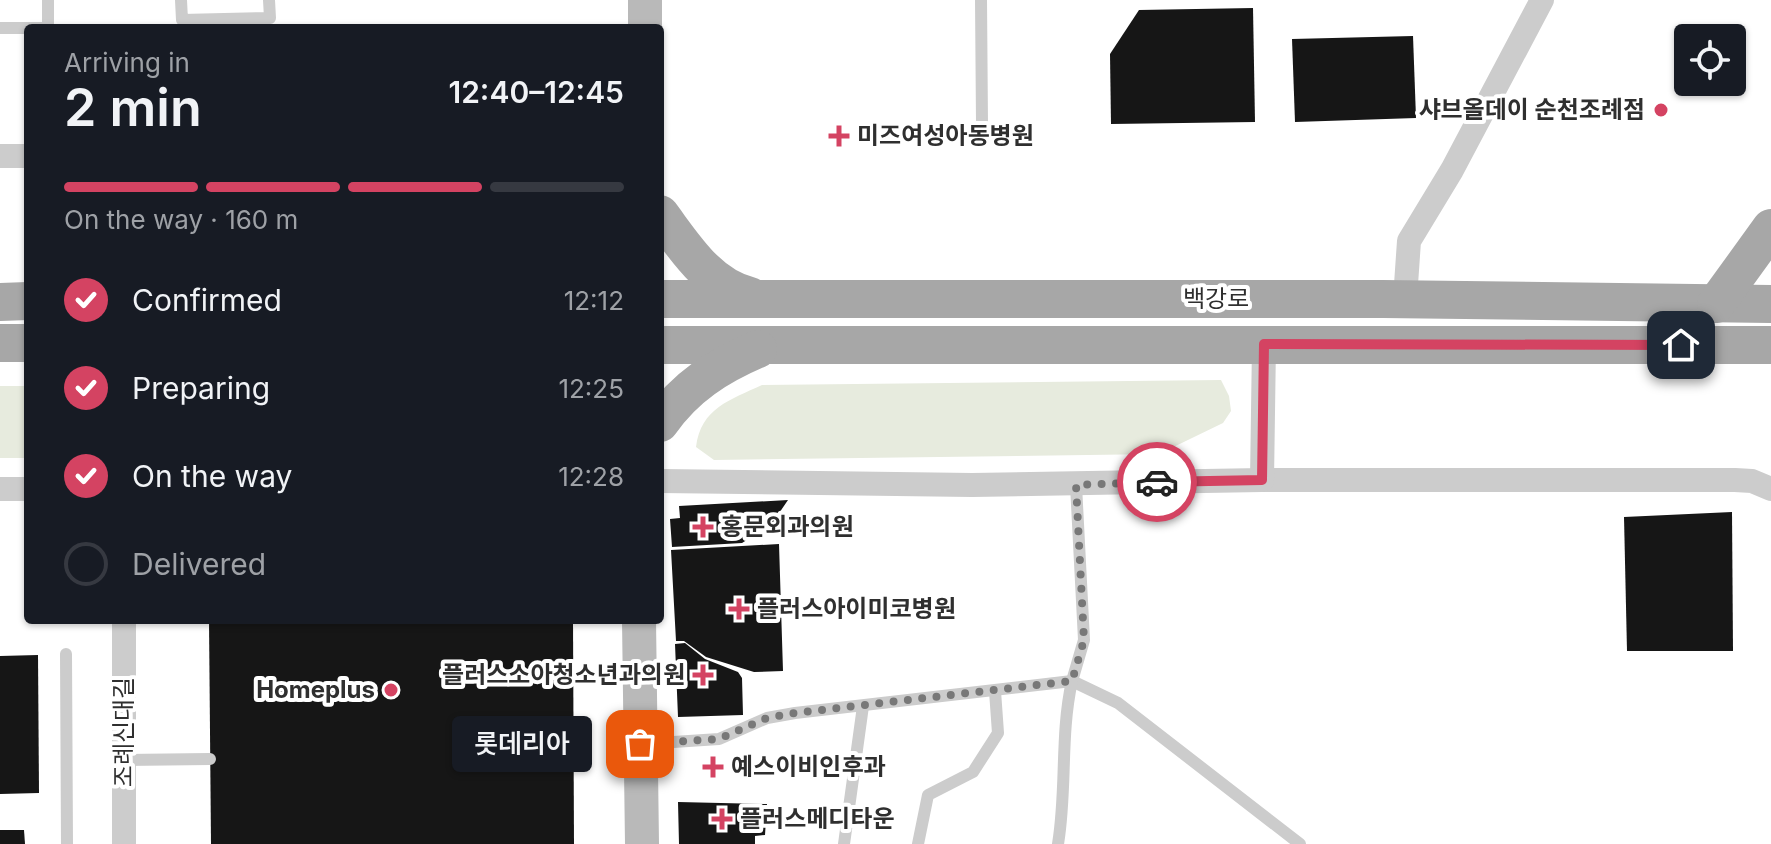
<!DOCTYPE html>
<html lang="en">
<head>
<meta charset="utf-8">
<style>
  :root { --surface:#171b24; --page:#242831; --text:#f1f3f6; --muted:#9ea1a6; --line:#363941; --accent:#d44362 }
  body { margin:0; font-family:Inter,"Noto Sans KR",sans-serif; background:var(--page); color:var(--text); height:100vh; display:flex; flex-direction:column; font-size:30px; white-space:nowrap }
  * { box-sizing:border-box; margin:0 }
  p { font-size:26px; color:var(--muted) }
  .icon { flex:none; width:44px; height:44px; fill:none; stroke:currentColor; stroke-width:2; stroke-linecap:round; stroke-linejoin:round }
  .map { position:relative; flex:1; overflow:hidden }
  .details { position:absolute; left:24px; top:24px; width:640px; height:600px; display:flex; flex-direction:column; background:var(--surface); border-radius:8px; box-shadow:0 2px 6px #0004 }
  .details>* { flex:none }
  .controls { position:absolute; left:1674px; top:24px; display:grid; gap:16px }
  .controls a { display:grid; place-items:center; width:72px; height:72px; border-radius:8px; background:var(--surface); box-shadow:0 2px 6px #0004; font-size:40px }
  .pin { position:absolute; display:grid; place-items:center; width:68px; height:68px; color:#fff; margin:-34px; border-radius:16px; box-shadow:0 4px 12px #0006 }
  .courier { position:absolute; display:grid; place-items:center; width:80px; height:80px; margin:-40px; border:6px solid #d44362; border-radius:50%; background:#fff; color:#222; box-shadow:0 2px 10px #0007 }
  .bubble { position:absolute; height:56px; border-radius:8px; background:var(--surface); box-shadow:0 2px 6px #0004; font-size:26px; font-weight:600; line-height:56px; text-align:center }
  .overview em { font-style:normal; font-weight:600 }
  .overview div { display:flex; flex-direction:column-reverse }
  .overview { display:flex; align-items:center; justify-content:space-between; height:136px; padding:0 40px }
  h1 { font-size:52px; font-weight:600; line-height:60px }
  .bar { display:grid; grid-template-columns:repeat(4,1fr); gap:12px 8px; align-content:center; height:96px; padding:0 40px }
  .bar i { height:10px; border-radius:6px; background:var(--line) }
  .bar .selected { background:var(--accent) }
  .bar p { grid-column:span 4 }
  ol { padding:0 40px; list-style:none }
  li { display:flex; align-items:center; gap:24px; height:88px }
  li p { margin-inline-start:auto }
  li .icon { padding:8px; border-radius:50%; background:var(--accent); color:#fff; stroke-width:4 }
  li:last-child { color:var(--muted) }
  li i { width:44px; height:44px; border:4px solid var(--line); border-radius:50% }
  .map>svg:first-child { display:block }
</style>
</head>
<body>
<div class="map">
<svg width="1771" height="844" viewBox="0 0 1771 844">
  <rect width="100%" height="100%" fill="#fff"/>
  <g fill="#e7ebde">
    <path d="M1221 380 1229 396 1231 411 1223 423 1159 454 714 460 696 447C701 408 730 400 762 385Z"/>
    <rect x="0" y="386" width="28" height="72"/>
  </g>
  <g fill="#161616">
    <path d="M1253 8 1255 122 1111 124 1110 54 1139 10Z"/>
    <path d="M1413 36 1416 118 1295 122 1292 39Z"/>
    <path d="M788 500 771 525 742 543 672 547 670 519 680 518 679 506Z"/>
    <path d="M1732 512 1733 651H1627L1624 517Z"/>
    <path d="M779 544 783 671 754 672 706 657 684 641H676L671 550Z"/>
    <path d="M209 620H573L574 844H211Z"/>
    <path d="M685 643 705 659 738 672 742 678 743 715 678 717 675 644Z"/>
    <path d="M38 655 39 793 0 794V656Z"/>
    <path d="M678 802 767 804 765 835 755 836V844H679Z"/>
    <path d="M0 830H24L25 844H0Z"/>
  </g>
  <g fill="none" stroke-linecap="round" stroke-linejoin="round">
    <g stroke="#ccc" stroke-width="12">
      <path d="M181 0 182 20 270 18 269 0"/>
      <path d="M981 0 982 123"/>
      <path d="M0 28H48V0"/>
      <path d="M1076 485 1084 640 1072 681 1118 703 1300 844"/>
      <path d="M66 654 67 844"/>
      <path d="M643 744 719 739 767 718 795 713 1072 681C1060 735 1067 790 1058 844"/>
      <path d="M124 760 210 759"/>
      <path d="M844 844 863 706"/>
      <path d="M918 844 928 795 973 772 998 733 995 691"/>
    </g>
    <g stroke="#ccc" stroke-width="24">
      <path d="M0 156H28"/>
      <path d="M1405 299 1409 241 1452 170 1542 0"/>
      <path d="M1262 480H1735L1752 481 1771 489"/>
      <path d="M660 481 972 485 1262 480 1264 344"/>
      <path d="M0 489H28"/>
      <path d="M124 844V620"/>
    </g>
    <g stroke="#b9b9b9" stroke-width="34">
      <path d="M645 28V0"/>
      <path d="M639 620 642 844"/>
    </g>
    <g stroke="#a7a7a7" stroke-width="38">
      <path d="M660 214C684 246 708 286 750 296"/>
      <path d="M660 299H1383L1771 304"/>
      <path d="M0 302 28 301"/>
      <path d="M1716 304 1771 228"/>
      <path d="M0 343H28"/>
      <path d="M660 345H1771"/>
      <path d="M660 423C685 387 718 366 758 349"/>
    </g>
  </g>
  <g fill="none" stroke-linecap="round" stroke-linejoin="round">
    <path stroke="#787878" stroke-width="8" stroke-dasharray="0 14.4" d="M640 744 719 739 767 718 795 713 1072 681 1084 640 1076 485 1157 482"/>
    <path stroke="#d44362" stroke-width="10" d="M1157 482 1262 480 1264 344 1681 345"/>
  </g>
  <g fill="#d44362" stroke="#fff" stroke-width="3">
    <circle cx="1661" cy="110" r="8"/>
    <path d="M835 124h8v8h8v8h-8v8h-8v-8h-8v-8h8z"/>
    <path d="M699 515h8v8h8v8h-8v8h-8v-8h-8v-8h8z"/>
    <path d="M735 597h8v8h8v8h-8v8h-8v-8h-8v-8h8z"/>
    <path d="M699 663h8v8h8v8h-8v8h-8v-8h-8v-8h8z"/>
    <circle cx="391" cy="690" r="8"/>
    <path d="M709 755h8v8h8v8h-8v8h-8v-8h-8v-8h8z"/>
    <path d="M718 807h8v8h8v8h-8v8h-8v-8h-8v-8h8z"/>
  </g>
  <g text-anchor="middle" stroke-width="8" stroke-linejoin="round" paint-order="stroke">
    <g font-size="24" font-weight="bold" fill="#2f2f2f" stroke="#fff" text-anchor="start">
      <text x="1645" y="118" text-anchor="end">샤브올데이 순천조례점</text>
      <text x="857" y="144">미즈여성아동병원</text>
      <text x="721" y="535">홍문외과의원</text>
      <text x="757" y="617">플러스아이미코병원</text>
      <text x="685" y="683" text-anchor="end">플러스소아청소년과의원</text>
      <text x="375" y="698" text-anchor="end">Homeplus</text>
      <text x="731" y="775">예스이비인후과</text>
      <text x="740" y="827">플러스메디타운</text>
    </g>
    <g font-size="24" fill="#2f2f2f" stroke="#fff">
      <text x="1216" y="307">백강로</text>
      <text transform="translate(124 732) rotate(-90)" y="8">조례신대길</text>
    </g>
  </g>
</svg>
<div class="controls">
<a><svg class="icon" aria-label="locate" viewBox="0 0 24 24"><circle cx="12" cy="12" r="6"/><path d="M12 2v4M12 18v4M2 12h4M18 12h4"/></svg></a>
</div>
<div class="pin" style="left:640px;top:744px;background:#ea580c"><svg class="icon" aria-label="bag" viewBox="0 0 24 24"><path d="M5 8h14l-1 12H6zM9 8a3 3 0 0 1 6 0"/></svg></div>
<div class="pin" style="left:1681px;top:345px;background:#1f2937"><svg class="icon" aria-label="home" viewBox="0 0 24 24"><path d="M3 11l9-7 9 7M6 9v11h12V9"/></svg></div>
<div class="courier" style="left:1157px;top:482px"><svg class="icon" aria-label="car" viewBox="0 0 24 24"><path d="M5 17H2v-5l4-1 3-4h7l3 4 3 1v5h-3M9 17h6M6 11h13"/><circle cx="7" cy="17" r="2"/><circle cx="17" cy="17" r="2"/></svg></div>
<div class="bubble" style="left:452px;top:716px;width:140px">롯데리아</div>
<section class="details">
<div class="overview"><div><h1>2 min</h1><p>Arriving in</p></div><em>12:40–12:45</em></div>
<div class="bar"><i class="selected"></i><i class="selected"></i><i class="selected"></i><i></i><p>On the way · 160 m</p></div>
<ol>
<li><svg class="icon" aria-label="check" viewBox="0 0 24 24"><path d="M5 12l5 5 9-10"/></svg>Confirmed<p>12:12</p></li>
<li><svg class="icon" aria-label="check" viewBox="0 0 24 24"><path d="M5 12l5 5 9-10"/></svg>Preparing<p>12:25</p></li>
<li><svg class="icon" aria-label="check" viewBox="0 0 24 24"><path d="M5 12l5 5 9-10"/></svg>On the way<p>12:28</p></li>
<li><i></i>Delivered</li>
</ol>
</section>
</div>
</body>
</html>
